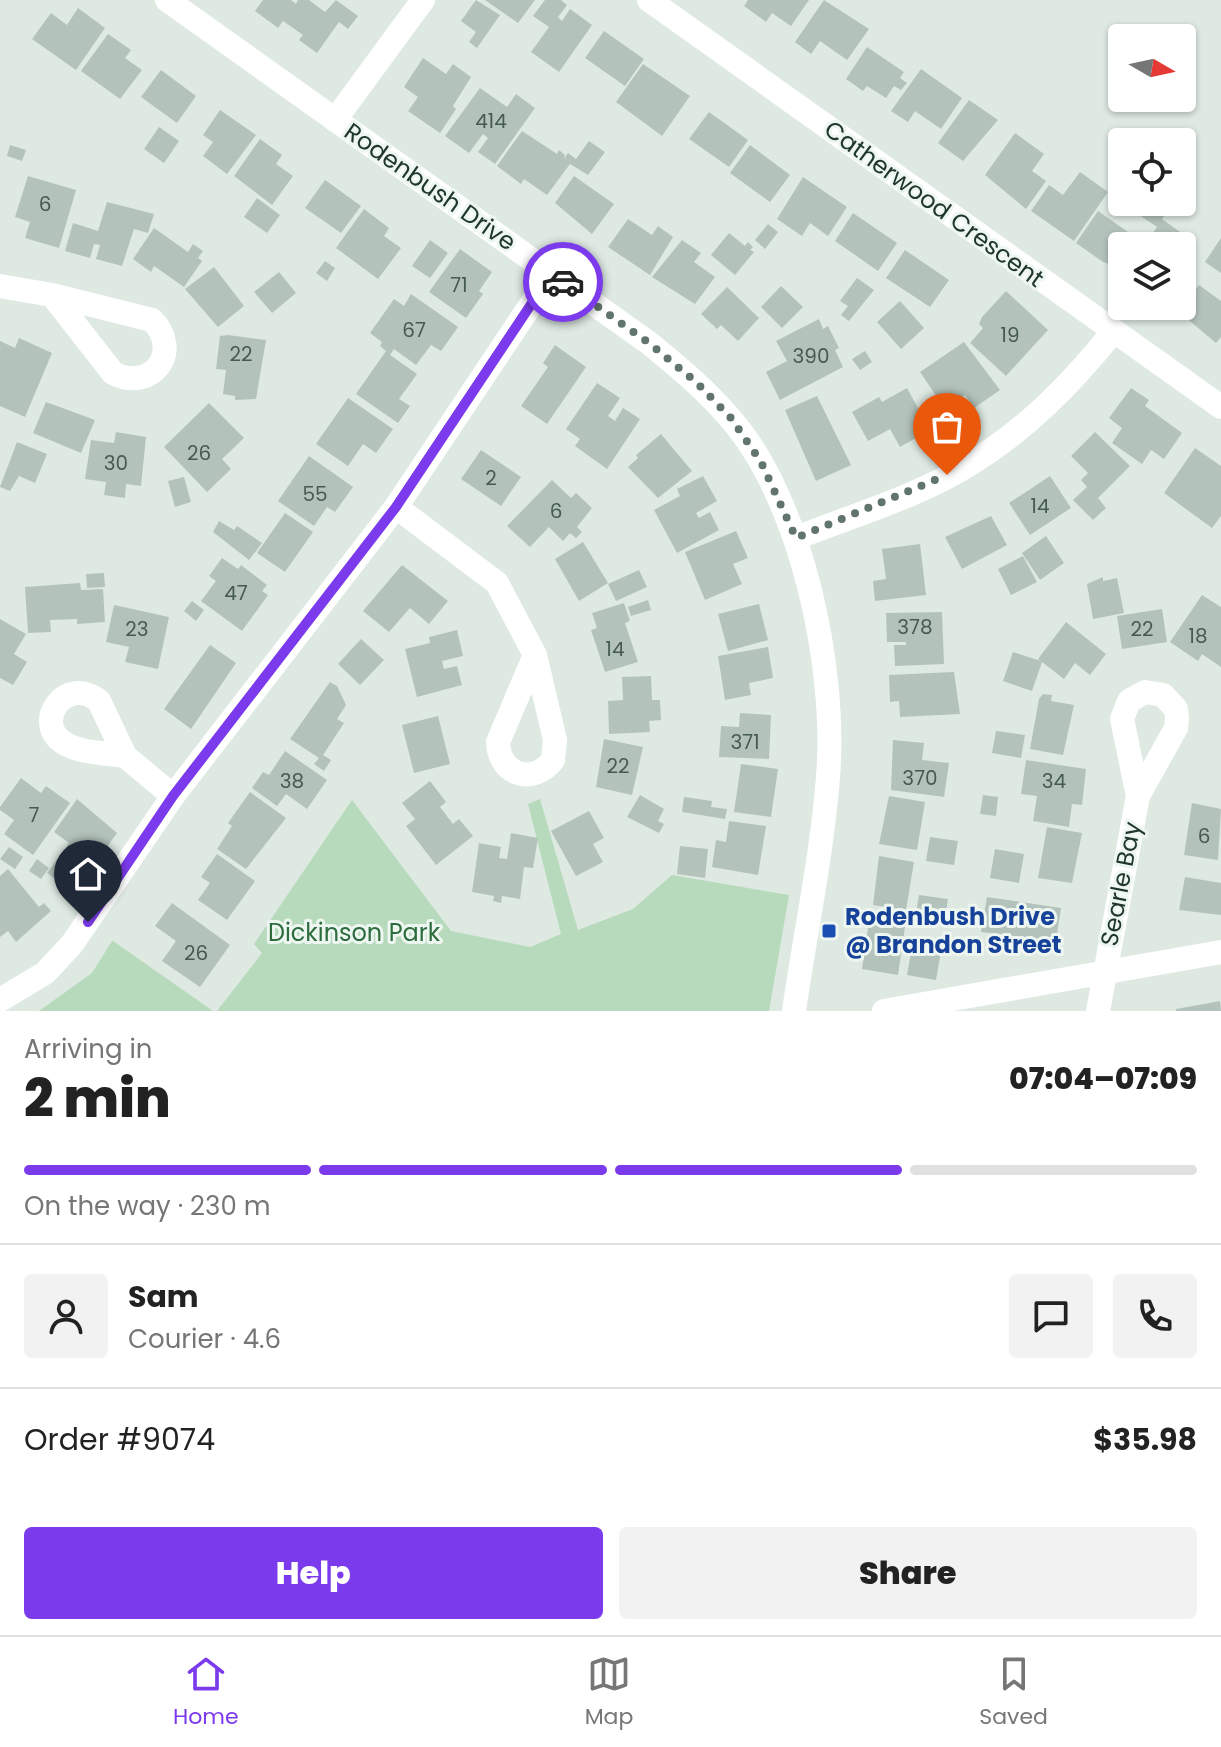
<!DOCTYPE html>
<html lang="en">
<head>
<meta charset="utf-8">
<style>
  :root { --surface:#fff; --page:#f2f2f2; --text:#222; --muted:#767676; --line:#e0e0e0; --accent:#7c3aed }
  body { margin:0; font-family:Poppins,sans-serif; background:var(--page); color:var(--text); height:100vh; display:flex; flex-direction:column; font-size:30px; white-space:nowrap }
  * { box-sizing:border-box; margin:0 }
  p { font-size:26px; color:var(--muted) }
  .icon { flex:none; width:44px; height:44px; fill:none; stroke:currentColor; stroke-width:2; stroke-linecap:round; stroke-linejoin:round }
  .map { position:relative; height:1011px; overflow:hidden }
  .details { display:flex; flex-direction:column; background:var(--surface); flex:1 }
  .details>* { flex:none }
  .needle { width:52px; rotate:99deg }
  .buttons { position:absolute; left:1108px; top:24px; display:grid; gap:16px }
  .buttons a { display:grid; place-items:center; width:88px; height:88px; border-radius:8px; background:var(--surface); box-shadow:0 2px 6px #0004; font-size:40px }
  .pin { position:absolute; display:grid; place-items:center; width:68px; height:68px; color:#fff; margin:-82px -34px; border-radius:50% 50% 50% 0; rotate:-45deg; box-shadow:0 0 8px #0007 }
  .pin .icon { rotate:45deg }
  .courier { position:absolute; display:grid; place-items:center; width:80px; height:80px; margin:-40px; border:6px solid #7c3aed; border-radius:50%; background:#fff; color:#222; box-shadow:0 2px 10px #0007 }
  .overview em { font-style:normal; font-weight:800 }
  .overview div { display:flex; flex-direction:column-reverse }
  .overview { display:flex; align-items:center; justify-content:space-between; height:136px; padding:0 24px }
  h1 { font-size:52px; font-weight:800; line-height:60px }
  .bar { display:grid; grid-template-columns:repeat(4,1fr); gap:12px 8px; align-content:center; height:96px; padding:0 24px }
  .bar i { height:10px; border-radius:6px; background:var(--line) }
  .bar .on { background:var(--accent) }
  .bar p { grid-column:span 4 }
  .line { display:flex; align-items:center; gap:20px; padding:0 24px; border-top:2px solid var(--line) }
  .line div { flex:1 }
  .round { display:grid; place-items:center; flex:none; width:84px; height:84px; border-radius:8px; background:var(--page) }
  .cta { display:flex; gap:16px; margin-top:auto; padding:16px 24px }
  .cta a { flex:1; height:92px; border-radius:8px; background:var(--accent); color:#fff; font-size:32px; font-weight:800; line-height:92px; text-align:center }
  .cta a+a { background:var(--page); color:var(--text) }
  .dock { display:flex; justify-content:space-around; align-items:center; height:112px; border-top:2px solid var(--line); background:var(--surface); font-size:22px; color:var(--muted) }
  .dock a { display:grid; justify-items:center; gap:4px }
  .dock .on { color:var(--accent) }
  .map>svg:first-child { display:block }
</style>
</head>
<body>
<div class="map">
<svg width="1221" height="1011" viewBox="0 0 1221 1011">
  <rect width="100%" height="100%" fill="#dee9e2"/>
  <g fill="#b7dabc">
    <path d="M540 799 578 930 633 909 672 875 789 895 769 1011H217L262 953 254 944 352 800 451 931 530 947 561 934 528 804Z"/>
    <path d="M112 941H113L213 1011H39L92 973Z"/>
  </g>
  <g fill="#b3c3bb">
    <path d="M263 0H291L296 4 298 0H309L325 12 336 0 358 16 348 29 339 22 317 53 299 40 303 35 283 21 278 28 255 11Z"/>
    <path d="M476 0 500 15 477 48 469 42 476 32 461 21Z"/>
    <path d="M485 0H535L518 23Z"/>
    <path d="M545 0H561L567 5 558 17 562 21 570 9 592 25 559 72 531 52 549 27 533 16Z"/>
    <path d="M748 0H809L791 26 772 13 766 22 744 6Z"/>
    <path d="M824 0 869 29 847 60 820 41 811 54 795 42Z"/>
    <path d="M78 8 105 28 76 70 32 39 51 13 67 25Z"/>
    <path d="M604 31 644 59 625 86 585 58Z"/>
    <path d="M108 34 131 50 125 58 142 70 120 99 81 71Z"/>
    <path d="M867 47 904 72 900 78 907 83 901 90 894 86 886 98 867 86 863 91 846 79Z"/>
    <path d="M423 58 446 74 453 64 471 77 453 106 456 109 440 133 408 111 418 97 404 87Z"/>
    <path d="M643 64 690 96 662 136 616 102Z"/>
    <path d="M921 69 962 98 941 129 915 111 908 122 891 111Z"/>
    <path d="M161 70 196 96 177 123 141 97Z"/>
    <path d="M480 88 507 107 516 94 535 108 495 164 478 152 488 138 483 134 469 153 445 136Z"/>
    <path d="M969 100 998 120 963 161 938 143Z"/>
    <path d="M220 110 256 135 227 174 203 156 213 142 203 135Z"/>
    <path d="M709 112 748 140 729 167 689 139Z"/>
    <path d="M159 127 179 141 164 163 144 149Z"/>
    <path d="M522 131 557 154 559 150 565 155 564 159 568 153 576 159 589 141 605 152 588 175 570 164 547 195 524 179 521 184 497 166Z"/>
    <path d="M1015 133 1044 154 1032 171 1046 181 1026 209 985 175Z"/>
    <path d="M260 139 282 155 276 164 293 176 272 205 234 176Z"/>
    <path d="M10 145 26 150 22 161 7 156Z"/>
    <path d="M750 145 790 175 770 202 730 173Z"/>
    <path d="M1080 172 1108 192 1074 241 1031 211 1049 185 1063 195Z"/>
    <path d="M28 176 76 190 59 248 25 238 30 222 15 217Z"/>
    <path d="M574 176 614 204 592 234 555 203Z"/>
    <path d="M803 177 847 207 828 236 810 223 802 236 777 219Z"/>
    <path d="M325 180 361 206 341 233 305 208Z"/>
    <path d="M257 198 280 215 267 233 244 217Z"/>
    <path d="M107 202 154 214 148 233 134 229 122 266 96 259 100 245 94 244 90 258 65 251 73 223 98 231Z"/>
    <path d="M1136 202H1174L1162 219 1183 234 1174 246H1149L1146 243 1157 227 1131 209Z"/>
    <path d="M364 209 389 228 384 236 401 248 378 279 336 248Z"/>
    <path d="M1098 211 1138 239 1134 246H1122L1119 267 1103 262 1076 243Z"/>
    <path d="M853 213 897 243 878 271 835 241Z"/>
    <path d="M628 219 652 235 658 226 673 237 650 275 608 247Z"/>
    <path d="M768 224 778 232 765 249 755 240Z"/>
    <path d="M154 228 188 252 193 244 203 251 198 258 202 261 184 287 154 266 151 272 133 259Z"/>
    <path d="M729 233 745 246 748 242 753 247 750 250 754 252 735 275 711 255Z"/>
    <path d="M1221 238V273L1205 262Z"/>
    <path d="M430 240 448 253 430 278 412 266Z"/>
    <path d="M682 240 701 253 694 262 715 277 695 304 652 277Z"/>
    <path d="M460 249 492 272 479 291 483 294 466 318 429 292Z"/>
    <path d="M905 250 949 280 930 307 886 278Z"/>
    <path d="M325 261 335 268 327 281 316 273Z"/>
    <path d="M214 267 244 306 218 327 185 289Z"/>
    <path d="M279 272 296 293 272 313 254 292Z"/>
    <path d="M857 278 874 290 849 321 841 315 848 306 840 301Z"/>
    <path d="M1199 285 1221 301V337L1216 343 1179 312Z"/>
    <path d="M781 286 803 307 782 328 761 307Z"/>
    <path d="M727 287 759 318 738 341 721 325 717 329 701 314Z"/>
    <path d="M1006 291 1048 330 1006 376 970 343 983 328 979 324 982 317Z"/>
    <path d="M411 294 458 327 441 351 431 345 416 365 394 349 390 355 417 374 399 399 410 406 398 423 356 394 386 351 380 346 382 342 370 333 394 299 404 306Z"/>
    <path d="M900 301 924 328 901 349 877 322Z"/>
    <path d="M819 319 823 329 828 326 839 348 835 350 843 367 780 400 766 372 787 361 776 341Z"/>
    <path d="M228 335 266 340 256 399 235 400V396L223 394 226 370 216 369 220 336Z"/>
    <path d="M19 338 52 353 25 417 0 406V341L15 348Z"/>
    <path d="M964 342 1000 390 974 408 965 395 945 409 920 372Z"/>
    <path d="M555 345 586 367 547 424 521 406 548 367 543 363Z"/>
    <path d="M865 351 872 362 860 370 852 359Z"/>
    <path d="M597 383 620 398 608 416 615 421 623 408 640 419 607 469 575 446 580 439 566 429Z"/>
    <path d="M907 388 930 430 900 447 890 429 868 441 852 412 879 397 882 402Z"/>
    <path d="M1131 388 1149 400 1145 406 1182 433 1164 459 1151 450 1142 464 1112 443 1122 428 1109 418Z"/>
    <path d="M817 396 851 465 816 481 785 410Z"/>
    <path d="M348 398 393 429 376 453 363 444 348 466 316 444Z"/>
    <path d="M46 402 95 420 81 453 33 433Z"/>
    <path d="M209 403 244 438 222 459 231 469 207 492 164 447Z"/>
    <path d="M116 432 146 437 141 486 126 484 125 498 104 495 106 482 85 479 91 440 114 443Z"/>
    <path d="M1095 432 1130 466 1098 498 1106 508 1093 520 1073 500 1087 487 1081 480 1088 473 1071 456Z"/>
    <path d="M661 434 692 471 658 498 628 467 638 458 636 455Z"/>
    <path d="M17 442 47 454 35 483 19 476 10 491 0 487Z"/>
    <path d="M1195 448 1221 466V516L1212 528 1164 493Z"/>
    <path d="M481 450 521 477 501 506 461 479Z"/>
    <path d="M309 456 353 487 335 512 327 507 314 526 278 501Z"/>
    <path d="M703 476 717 501 696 513 699 518 710 512 719 530 677 553 654 510 680 496 677 489Z"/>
    <path d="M1050 476 1071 508 1030 535 1009 503Z"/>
    <path d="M184 477 191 502 175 507 168 481Z"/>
    <path d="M552 480 571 498 576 493 592 508 577 527 582 532 576 538 570 533 563 541 549 527 530 547 507 526Z"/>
    <path d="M285 513 313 532 285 572 257 553Z"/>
    <path d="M991 516 1007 545 962 569 945 537Z"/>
    <path d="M219 521 234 530 237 526 262 543 249 560 213 532Z"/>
    <path d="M736 531 748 558 733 564 742 584 705 600 685 552Z"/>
    <path d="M1046 536 1064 563 1040 580 1022 553Z"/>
    <path d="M583 542 608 583 579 601 555 559Z"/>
    <path d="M920 544 926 595 875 601 873 581 886 579 882 549Z"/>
    <path d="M1023 556 1037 582 1011 595 998 569Z"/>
    <path d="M222 558 238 569 241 565 267 585 262 591 268 595 242 631 201 601 216 581 209 576Z"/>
    <path d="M402 565 448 601 429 624 410 608 389 632 363 611Z"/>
    <path d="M639 570 647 587 616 601 608 584Z"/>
    <path d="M104 573 105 587 87 588 86 574Z"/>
    <path d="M1103 577V581L1117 578 1124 613 1093 619 1087 584Z"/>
    <path d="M80 583 81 590 103 589 105 622 77 624V619L50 620 51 632 28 633 25 587Z"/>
    <path d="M1202 595 1221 607V667L1202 654 1198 661 1170 642Z"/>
    <path d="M648 600 651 610 631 616 628 607Z"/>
    <path d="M192 601 204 610 196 621 184 611Z"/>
    <path d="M624 603 630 621 625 623 638 662 605 672 591 630 597 628 592 613Z"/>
    <path d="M759 604 768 640 728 651 718 614Z"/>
    <path d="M114 605 169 617 158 669 125 662 129 647 106 642Z"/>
    <path d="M1162 609 1167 642 1122 649 1117 616Z"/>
    <path d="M942 612 944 664 895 666 894 645H906V642H887L886 613Z"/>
    <path d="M0 619 26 634 14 654 27 662 13 685 0 678Z"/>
    <path d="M1066 622 1106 654 1090 675 1075 663 1064 679 1042 662 1032 691 1003 681 1013 652 1041 661 1038 659Z"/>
    <path d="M457 630 463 656 442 661 444 669 457 666 462 685 417 697 405 649 430 643 429 637Z"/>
    <path d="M361 639 384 660 360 685 338 664Z"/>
    <path d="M210 645 236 663 191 729 164 709Z"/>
    <path d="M768 647 773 678 749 683 751 695 725 700 718 656Z"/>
    <path d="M954 672 960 714 900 717 899 701 890 702 889 675Z"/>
    <path d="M651 676 652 700H660L661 720 649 721 650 732 609 734 608 701 623 700 622 677Z"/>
    <path d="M330 682 337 686 346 705 337 719 344 723 323 755 331 760 324 771 314 764 319 758 290 739Z"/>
    <path d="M1043 694 1052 695 1051 701 1074 705 1063 755 1030 749 1039 699Z"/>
    <path d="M740 713 771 715 769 759 719 757 721 726 739 727Z"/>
    <path d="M438 716 450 764 414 773 402 725Z"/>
    <path d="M996 731 1025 735 1021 758 992 753Z"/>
    <path d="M604 739 643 747 632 795 596 787Z"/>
    <path d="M893 740 924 743 922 760 949 763 944 797 891 790Z"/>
    <path d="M285 751 327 780 307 809 286 794 277 806 252 788 263 772 269 775Z"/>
    <path d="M1026 760 1086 769 1082 805 1072 804 1069 827 1033 821 1037 796 1021 794Z"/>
    <path d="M741 764 778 769 771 817 734 812Z"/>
    <path d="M21 778 41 793 46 786 70 803 33 855 4 834 14 820 0 810V807Z"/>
    <path d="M430 781 446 802 440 807 453 824 459 819 473 836 436 865 406 826 415 819 402 803Z"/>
    <path d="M250 792 286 818 246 869 217 849 232 826 228 823Z"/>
    <path d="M640 795 664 809 658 821 664 824 659 833 627 817Z"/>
    <path d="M983 795 998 797 996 816 980 814Z"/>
    <path d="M889 796 925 802 917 850 879 844Z"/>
    <path d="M684 797 712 801 711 807 727 809 725 819 682 812Z"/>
    <path d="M77 799 117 833 74 893 47 873 69 843 54 832Z"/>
    <path d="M1192 803 1221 809 1218 860 1184 855Z"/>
    <path d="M589 811 604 838 593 844 603 862 576 876 551 831Z"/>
    <path d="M729 821 766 826 758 875 712 867 716 840 726 842Z"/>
    <path d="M1047 827 1082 833 1072 883 1038 878Z"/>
    <path d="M511 833 538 838 533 868 524 867 520 899 502 896 501 903 493 901 494 896 472 892 479 843 501 847 499 858 507 859Z"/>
    <path d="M930 837 958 841 954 865 926 861Z"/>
    <path d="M680 846 708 849 705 878 677 874Z"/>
    <path d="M9 847 23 857 15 869 0 859Z"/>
    <path d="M995 849 1024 854 1019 883 990 878Z"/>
    <path d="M217 854 255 881 227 920 198 900 210 883 201 877Z"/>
    <path d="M879 856 914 862 906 910 873 905Z"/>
    <path d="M37 859 49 868 41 879 29 871Z"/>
    <path d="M8 869 39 907 44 903 51 911 16 942 8 931 0 937V876Z"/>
    <path d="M1185 877 1221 883V915L1179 910Z"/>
    <path d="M919 895 948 899 944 924 915 919Z"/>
    <path d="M987 897 1061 908 1056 941 981 932Z"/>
    <path d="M172 903 230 945 200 987 162 961 176 941 155 926Z"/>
    <path d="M869 921 905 927 898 975 862 969Z"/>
    <path d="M912 947 941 951 936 980 907 975Z"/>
    <path d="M1220 1001 1221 1011H1176V1009Z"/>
  </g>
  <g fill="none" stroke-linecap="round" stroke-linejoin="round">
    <g stroke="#fff" stroke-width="24">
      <path d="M167 0 649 343C677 366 705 389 729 417 802 499 837 669 828 777 822 855 805 934 794 1011"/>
      <path d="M649 0 1221 407"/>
      <path d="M335 120 423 0"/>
      <path d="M0 286 52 295 152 320C183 351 152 393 113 373L52 295"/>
      <path d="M396 507 497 583 535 655 555 740 553 760C533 786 499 775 498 742L535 655"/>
      <path d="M796 538C852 516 919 496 970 464 1027 429 1071 384 1113 332"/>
      <path d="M125 756C106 753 80 753 64 743 32 723 65 674 99 701L125 756 173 796"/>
      <path d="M0 1000 45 973 72 944 173 796 396 507 552 273"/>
      <path d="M884 1011 1221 952"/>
      <path d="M1098 1011 1138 796 1176 728 1177 719 1176 709 1163 695 1145 692 1129 701 1122 719 1138 796"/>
    </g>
  </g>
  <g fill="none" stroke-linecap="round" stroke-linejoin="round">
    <path stroke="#62756d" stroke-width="8" stroke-dasharray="0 14.4" d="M563 282 649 343 696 382 731 418 761 462 796 538 947 475"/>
    <path stroke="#7c3aed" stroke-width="10" d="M88 922 173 796 396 507 552 273 563 282"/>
  </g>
  <rect fill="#1a4fb4" stroke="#eef6f1" stroke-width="3" x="821" y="923" width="16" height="16" rx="4"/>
  <g text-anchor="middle" stroke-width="6" stroke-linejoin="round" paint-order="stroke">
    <g font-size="20" fill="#455a51">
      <text x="491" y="128">414</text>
      <text x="45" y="211">6</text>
      <text x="459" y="292">71</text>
      <text x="414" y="337">67</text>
      <text x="1010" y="342">19</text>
      <text x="241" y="361">22</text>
      <text x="811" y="363">390</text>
      <text x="199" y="460">26</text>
      <text x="116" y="470">30</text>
      <text x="491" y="485">2</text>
      <text x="315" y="501">55</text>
      <text x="1040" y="513">14</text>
      <text x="556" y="518">6</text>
      <text x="236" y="600">47</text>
      <text x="915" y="634">378</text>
      <text x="137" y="636">23</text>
      <text x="1142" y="636">22</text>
      <text x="1198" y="643">18</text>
      <text x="615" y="656">14</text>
      <text x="745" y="749">371</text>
      <text x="618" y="773">22</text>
      <text x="920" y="785">370</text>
      <text x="292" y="788">38</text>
      <text x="1054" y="788">34</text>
      <text x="34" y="822">7</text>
      <text x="1204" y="843">6</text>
      <text x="196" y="960">26</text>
    </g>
    <g font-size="24" fill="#20372e" stroke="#eef6f1">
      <text transform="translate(430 187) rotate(35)" y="8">Rodenbush Drive</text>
      <text transform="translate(934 204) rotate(36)" y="8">Catherwood Crescent</text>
      <text transform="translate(1121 884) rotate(-79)" y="8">Searle Bay</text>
    </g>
    <g font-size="24" font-weight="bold" fill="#164399" stroke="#eef6f1" text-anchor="start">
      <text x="845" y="925">Rodenbush Drive<tspan x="845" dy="28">@ Brandon Street</tspan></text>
    </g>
    <g font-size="24" fill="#2c6c3d" stroke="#eef6f1">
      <text x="354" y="941">Dickinson Park</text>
    </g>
  </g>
</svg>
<div class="buttons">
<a><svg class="needle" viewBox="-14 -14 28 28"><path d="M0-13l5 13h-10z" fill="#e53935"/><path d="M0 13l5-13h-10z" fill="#767676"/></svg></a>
<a><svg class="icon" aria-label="locate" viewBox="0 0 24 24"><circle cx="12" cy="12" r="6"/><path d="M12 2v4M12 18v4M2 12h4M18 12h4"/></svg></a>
<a><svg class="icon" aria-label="layers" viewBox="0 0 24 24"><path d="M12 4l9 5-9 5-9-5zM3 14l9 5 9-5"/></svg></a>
</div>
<div class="pin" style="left:947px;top:475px;background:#ea580c"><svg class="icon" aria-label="bag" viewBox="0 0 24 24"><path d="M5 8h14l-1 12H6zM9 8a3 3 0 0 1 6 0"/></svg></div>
<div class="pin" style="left:88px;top:922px;background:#1f2937"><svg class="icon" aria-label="home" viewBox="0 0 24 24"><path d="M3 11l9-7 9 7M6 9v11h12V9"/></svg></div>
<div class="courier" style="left:563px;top:282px"><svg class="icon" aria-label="car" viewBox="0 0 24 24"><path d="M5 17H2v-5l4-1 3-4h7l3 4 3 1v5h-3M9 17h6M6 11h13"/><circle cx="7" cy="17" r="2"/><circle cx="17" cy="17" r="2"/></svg></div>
</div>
<section class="details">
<div class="overview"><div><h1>2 min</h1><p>Arriving in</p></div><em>07:04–07:09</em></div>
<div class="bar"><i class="on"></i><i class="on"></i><i class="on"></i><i></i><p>On the way · 230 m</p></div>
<div class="line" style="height:144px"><a class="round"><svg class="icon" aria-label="person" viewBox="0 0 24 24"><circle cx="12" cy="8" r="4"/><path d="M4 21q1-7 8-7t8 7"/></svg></a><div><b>Sam</b><p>Courier · 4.6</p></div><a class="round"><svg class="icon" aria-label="chat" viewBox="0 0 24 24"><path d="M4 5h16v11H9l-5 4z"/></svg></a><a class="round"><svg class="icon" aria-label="phone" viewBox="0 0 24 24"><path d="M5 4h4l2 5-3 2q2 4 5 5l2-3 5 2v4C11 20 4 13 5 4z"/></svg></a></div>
<div class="line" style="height:104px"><div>Order #9074</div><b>$35.98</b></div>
<div class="cta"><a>Help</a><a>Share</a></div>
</section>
<nav class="dock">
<a class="on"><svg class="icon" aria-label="home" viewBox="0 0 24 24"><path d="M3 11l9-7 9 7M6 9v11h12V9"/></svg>Home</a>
<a><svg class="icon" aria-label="map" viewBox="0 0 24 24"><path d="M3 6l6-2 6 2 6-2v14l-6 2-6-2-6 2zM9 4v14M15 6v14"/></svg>Map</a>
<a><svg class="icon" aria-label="saved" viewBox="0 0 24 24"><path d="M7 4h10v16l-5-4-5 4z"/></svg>Saved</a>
</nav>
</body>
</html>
